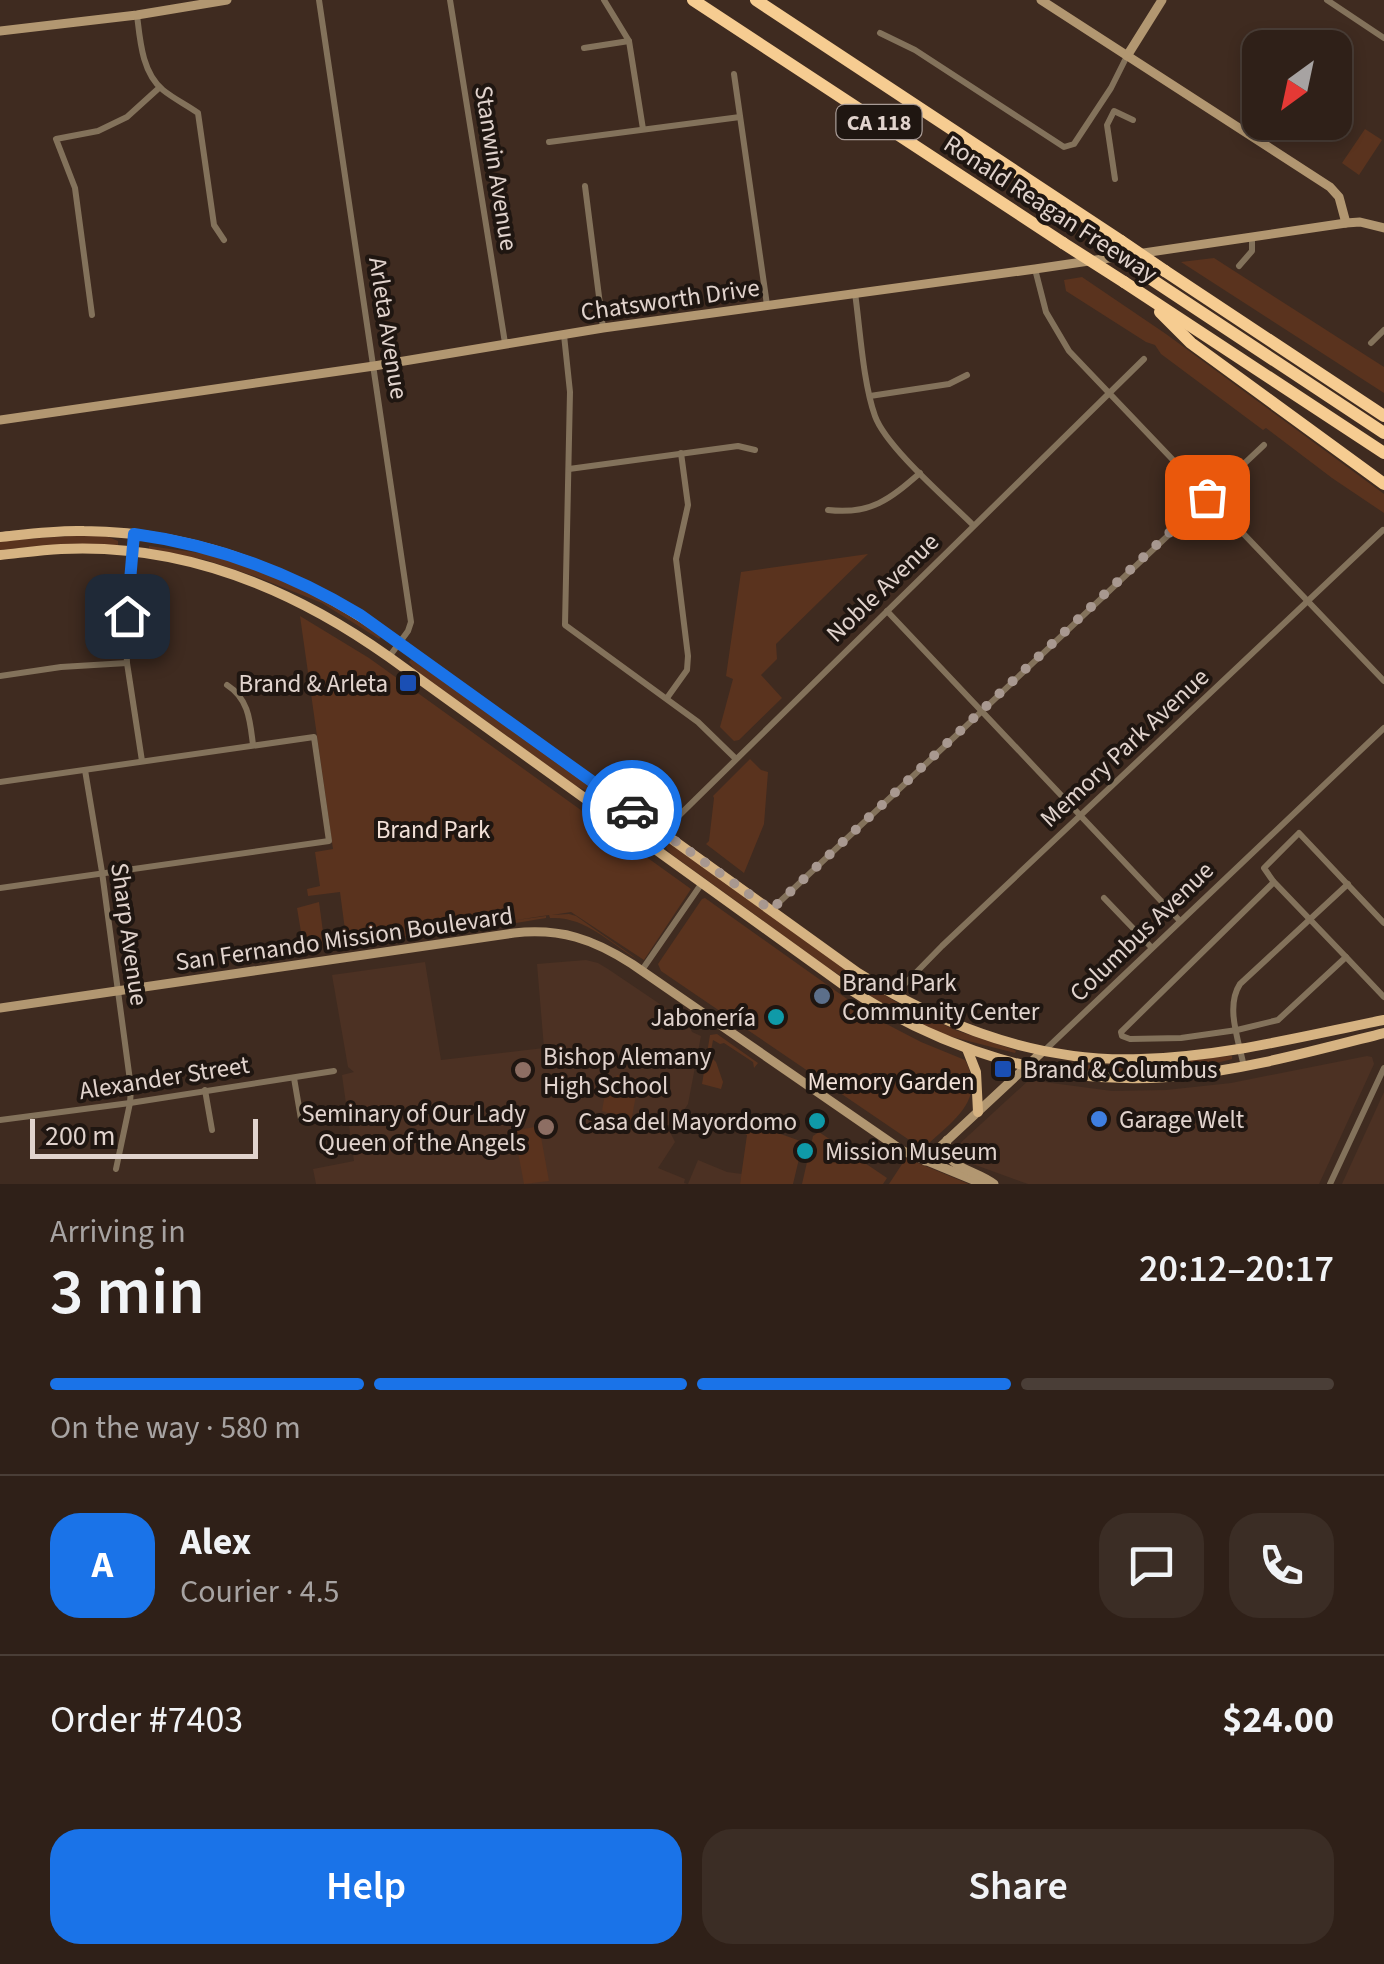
<!DOCTYPE html>
<html lang="en">
<head>
<meta charset="utf-8">
<style>
  :root { --surface:#2f2018; --page:#3b2d25; --text:#f1f3f6; --muted:#a7a3a2; --line:#4a3e37; --accent:#1a73e8 }
  body { margin:0; font-family:"Source Sans 3",sans-serif; background:var(--page); color:var(--text); height:100vh; display:flex; flex-direction:column; font-size:38px; white-space:nowrap }
  * { box-sizing:border-box; margin:0 }
  p { font-size:32px; color:var(--muted) }
  .icon { flex:none; width:55px; height:55px; fill:none; stroke:currentColor; stroke-width:2; stroke-linecap:round; stroke-linejoin:round }
  .map { position:relative; height:1184px; overflow:hidden }
  .drawer { display:flex; flex-direction:column; background:var(--surface); flex:1 }
  .drawer>* { flex:none }
  .needle { width:65px; rotate:213deg }
  .fabs { position:absolute; left:1242px; top:30px; display:grid; gap:20px }
  .fabs a { display:grid; place-items:center; width:110px; height:110px; border-radius:20px; background:var(--surface); box-shadow:0 5px 15px #0003,0 0 0 2px var(--line); font-size:50px }
  .scale { position:absolute; left:30px; bottom:25px; width:228px; box-sizing:border-box; padding-left:10px; border:5px solid #e1d3cd; border-top:0; font-size:28px; line-height:35px; white-space:nowrap; color:#e1d3cd; -webkit-text-stroke:8px #1f1611; paint-order:stroke }
  .pin { position:absolute; display:grid; place-items:center; width:85px; height:85px; color:#fff; margin:-42px; border-radius:20px; box-shadow:0 5px 15px #0006 }
  .courier { position:absolute; display:grid; place-items:center; width:100px; height:100px; margin:-50px; border:8px solid #1a73e8; border-radius:50%; background:#fff; color:#222; box-shadow:0 2px 12px #0007 }
  .summary em { font-style:normal; font-weight:600 }
  .summary div { display:flex; flex-direction:column-reverse }
  .summary { display:flex; align-items:center; justify-content:space-between; height:170px; padding:0 50px }
  h1 { font-size:65px; font-weight:600; line-height:75px }
  .bar { display:grid; grid-template-columns:repeat(4,1fr); gap:15px 10px; align-content:center; height:120px; padding:0 50px }
  .bar i { height:12px; border-radius:8px; background:var(--line) }
  .bar .current { background:var(--accent) }
  .bar p { grid-column:span 4 }
  .line { display:flex; align-items:center; gap:25px; padding:0 50px; border-top:2px solid var(--line) }
  .line div { flex:1 }
  .round { display:grid; place-items:center; flex:none; width:105px; height:105px; border-radius:30px; background:var(--page) }
  .cta { display:flex; gap:20px; margin-top:auto; padding:20px 50px }
  .cta a { flex:1; height:115px; border-radius:30px; background:var(--accent); color:#fff; font-size:40px; font-weight:600; line-height:115px; text-align:center }
  .cta a+a { background:var(--page); color:var(--text) }
  .map>svg:first-child { display:block }
</style>
</head>
<body>
<div class="map">
<svg width="1384" height="1184" viewBox="0 0 1384 1184">
  <rect width="100%" height="100%" fill="#3f2b20"/>
  <g fill="#4c3123">
    <path d="M586 960 598 963 608 969 688 1023 692 1032 701 1036 688 1104 678 1119 667 1126 675 1142 658 1168 685 1179 684 1183 687 1184H316L313 1169 354 1161 342 1075 354 1072 348 1067 332 975 425 962 441 1060 544 1048 537 964Z"/>
    <path d="M1367 1056 1372 1057 1374 1064 1319 1184H1028L959 1159 954 1154 956 1147 1029 1080 1112 1091 1166 1090 1231 1083Z"/>
    <path d="M1384 1092V1184H1342Z"/>
    <path d="M698 1160 727 1172 742 1174 740 1184H688Z"/>
  </g>
  <g fill="#5a331e">
    <path d="M1365 129 1382 140 1359 175 1342 163Z"/>
    <path d="M1214 258 1384 367V393L1181 262Z"/>
    <path d="M1082 277 1166 334 1384 494V513L1332 478 1266 428 1263 430 1161 354 1155 345 1146 342 1066 291 1064 280Z"/>
    <path d="M84 535 106 536 118 541V546L54 545 0 550V541Z"/>
    <path d="M149 546 221 556 243 562 325 599 382 636 379 639 376 637 322 603 257 577 206 560 149 549Z"/>
    <path d="M868 554 776 644 777 659 761 675 782 698 739 740 734 741 720 727 733 679 726 676 741 572Z"/>
    <path d="M300 616 369 658 691 889 644 960 571 912 552 915 569 914 576 916 637 959C608 942 585 916 550 918L549 915 510 921 546 916V918L510 924 509 921 496 923 497 926 379 941 471 926 347 945 340 892 308 896 307 889 320 886 315 852 333 849Z"/>
    <path d="M412 658 641 823 639 825 635 823 594 794 576 786 414 669 409 662Z"/>
    <path d="M750 759 761 770 768 772 764 824 744 873 706 844 709 841 714 798 713 796Z"/>
    <path d="M669 843 856 977 896 1002 955 1030 1012 1049 1016 1051 1015 1053 945 1035 886 1006 827 967 671 854 666 848Z"/>
    <path d="M705 898 871 1016 921 1042 965 1060C987 1101 952 1121 925 1147L921 1148 661 971 658 964 702 899Z"/>
    <path d="M319 902 325 947 304 950 297 908Z"/>
    <path d="M717 1034 758 1063 754 1068 753 1062 724 1043 720 1044 713 1040 710 1056 716 1062 723 1082 721 1089 702 1084 710 1035Z"/>
    <path d="M1229 1056H1232V1059C1189 1071 1100 1082 1058 1065L1059 1062 1117 1068Z"/>
    <path d="M617 1075 639 1079 631 1122 602 1111 607 1082 613 1081Z"/>
    <path d="M734 1117 803 1142 793 1184H740L747 1135 731 1126Z"/>
    <path d="M539 1126 549 1181 524 1184 514 1131Z"/>
    <path d="M819 1132 887 1178 883 1184H802L813 1136Z"/>
    <path d="M906 1158 969 1184H889Z"/>
  </g>
  <g fill="none" stroke-linecap="round" stroke-linejoin="round">
    <g stroke="#83725b" stroke-width="6">
      <path d="M319 0 411 622 408 631 389 657"/>
      <path d="M450 0 505 343"/>
      <path d="M604 0 629 41 643 129"/>
      <path d="M1327 0 1384 38"/>
      <path d="M137 15C140 40 142 73 163 90 174 99 187 105 198 113L214 225 224 240"/>
      <path d="M880 33 915 50 1064 147 1074 144 1111 88 1127 56"/>
      <path d="M584 48 629 41"/>
      <path d="M734 74 767 305"/>
      <path d="M549 142 740 117"/>
      <path d="M1115 179 1107 125 1114 111 1133 120"/>
      <path d="M585 186 603 328"/>
      <path d="M1239 266 1252 251V237"/>
      <path d="M1035 269 1046 312 1069 351 1384 681"/>
      <path d="M855 293C860 328 863 383 875 416 886 447 948 500 973 525"/>
      <path d="M92 315 75 188 56 139 98 131 127 117 159 88"/>
      <path d="M564 335 570 392 565 625 698 722 735 758"/>
      <path d="M1371 343 1384 330"/>
      <path d="M870 396 949 384 967 375"/>
      <path d="M569 469 738 446 755 450"/>
      <path d="M828 510C871 515 890 499 920 473"/>
      <path d="M134 534 126 638 127 663 142 761"/>
      <path d="M887 611 1180 921"/>
      <path d="M0 676 61 667 127 663"/>
      <path d="M227 685C249 699 250 721 253 745"/>
      <path d="M667 698 687 670 688 656 676 559 688 505 681 453"/>
      <path d="M85 770 102 872 131 1088 130 1103 116 1169"/>
      <path d="M0 782 314 737 329 841 0 888"/>
      <path d="M649 845 1144 359"/>
      <path d="M1274 882 1346 957"/>
      <path d="M1104 898 1151 947"/>
      <path d="M771 910 1264 445"/>
      <path d="M1384 923 1299 833 1264 868 1273 881V883L1121 1032 1122 1036 1130 1039 1181 1038 1237 1030 1278 1020 1346 957 1384 997"/>
      <path d="M642 970 702 883"/>
      <path d="M895 994 942 946 1383 530"/>
      <path d="M1044 1051 1384 728"/>
      <path d="M1244 1067C1239 1041 1225 1007 1240 984L1348 884"/>
      <path d="M294 1078 301 1119"/>
      <path d="M205 1090 212 1130"/>
      <path d="M0 1120 130 1103 334 1071"/>
      <path d="M1330 1184 1384 1068"/>
    </g>
    <g stroke="#b29771" stroke-width="9">
      <path d="M1041 0 1330 187 1339 197 1346 223"/>
      <path d="M0 31 137 15 227 0"/>
      <path d="M1127 56 1162 0"/>
      <path d="M0 420 374 366 603 328 1035 269 1346 223 1360 222 1384 228"/>
      <path d="M0 1008 514 933C561 928 593 939 632 964L903 1151 983 1184"/>
      <path d="M947 1140 945 1150C953 1170 978 1171 994 1184"/>
      <path d="M925 1161 1043 1051"/>
    </g>
    <g stroke="#d6b382" stroke-width="10">
      <path d="M0 537C28 534 56 530 84 531 191 532 290 569 378 628L858 973C944 1027 1038 1063 1141 1059 1223 1057 1304 1036 1384 1020"/>
      <path d="M0 555C20 553 41 550 61 549 182 543 292 588 389 657L845 986C940 1049 1052 1086 1168 1077 1241 1071 1313 1051 1384 1033"/>
      <path d="M967 1049 976 1072 978 1112"/>
    </g>
    <g stroke="#f6cc91" stroke-width="12">
      <path d="M693 0 1063 243"/>
      <path d="M756 0 1121 241"/>
      <path d="M1165 271 1384 416"/>
      <path d="M1148 277 1384 433"/>
      <path d="M1124 282 1384 453"/>
      <path d="M1160 312 1191 343 1384 484"/>
    </g>
    <g stroke="#f6cc91" stroke-width="12">
      <path d="M1121 241 1165 271"/>
      <path d="M1063 243 1124 282"/>
      <path d="M1128 251 1148 277"/>
    </g>
  </g>
  <g fill="none" stroke-linecap="round" stroke-linejoin="round">
    <path stroke="#a89890" stroke-width="10" stroke-dasharray="0 18" d="M632 810 771 910 1207 497"/>
    <path stroke="#1a73e8" stroke-width="12" d="M127 616 134 534C216 545 289 572 360 615L632 810"/>
  </g>
  <g fill="#1a4fb4" stroke="#1f1611" stroke-width="4">
    <rect x="398" y="673" width="20" height="20" rx="5"/>
    <rect x="993" y="1059" width="20" height="20" rx="5"/>
  </g>
  <circle fill="#5c6f8a" stroke="#1f1611" stroke-width="4" cx="822" cy="996" r="10"/>
  <g fill="#0f9aa8" stroke="#1f1611" stroke-width="4">
    <circle cx="776" cy="1017" r="10"/>
    <circle cx="817" cy="1121" r="10"/>
    <circle cx="805" cy="1151" r="10"/>
  </g>
  <g fill="#8d6e63" stroke="#1f1611" stroke-width="4">
    <circle cx="523" cy="1070" r="10"/>
    <circle cx="546" cy="1127" r="10"/>
  </g>
  <circle fill="#3f7fe0" stroke="#1f1611" stroke-width="4" cx="1099" cy="1119" r="10"/>
  <g text-anchor="middle" stroke-width="8" stroke-linejoin="round" paint-order="stroke">
    <rect fill="#1f1611" stroke="#a79a95" stroke-width="2.5" x="836.5" y="105" width="85" height="34" rx="8"/>
    <g font-size="22" font-weight="bold" fill="#e1d3cd">
      <text x="879" y="130">CA 118</text>
    </g>
    <g font-size="25" fill="#e1d3cd" stroke="#1f1611">
      <text transform="translate(497 168) rotate(81)" y="9">Stanwin Avenue</text>
      <text transform="translate(1051 208) rotate(33)" y="9">Ronald Reagan Freeway</text>
      <text transform="translate(670 299) rotate(-8)" y="9">Chatsworth Drive</text>
      <text transform="translate(389 328) rotate(81)" y="9">Arleta Avenue</text>
      <text transform="translate(882 587) rotate(-44)" y="9">Noble Avenue</text>
      <text transform="translate(1124 747) rotate(-43)" y="9">Memory Park Avenue</text>
      <text transform="translate(1141 931) rotate(-44)" y="9">Columbus Avenue</text>
      <text transform="translate(130 934) rotate(82)" y="9">Sharp Avenue</text>
      <text transform="translate(344 938) rotate(-8)" y="9">San Fernando Mission Boulevard</text>
      <text transform="translate(164 1077) rotate(-9)" y="9">Alexander Street</text>
    </g>
    <g font-size="25" fill="#e1d3cd" stroke="#1f1611" text-anchor="start">
      <text x="388" y="692" text-anchor="end">Brand &amp; Arleta</text>
      <text x="842" y="991">Brand Park<tspan x="842" dy="29">Community Center</tspan></text>
      <text x="756" y="1026" text-anchor="end">Jabonería</text>
      <text x="543" y="1065">Bishop Alemany<tspan x="543" dy="29">High School</tspan></text>
      <text x="1023" y="1078">Brand &amp; Columbus</text>
      <text x="526" y="1122" text-anchor="end">Seminary of Our Lady<tspan x="526" dy="29">Queen of the Angels</tspan></text>
      <text x="1119" y="1128">Garage Welt</text>
      <text x="797" y="1130" text-anchor="end">Casa del Mayordomo</text>
      <text x="825" y="1160">Mission Museum</text>
    </g>
    <g font-size="25" fill="#f2e0d7" stroke="#1f1611">
      <text x="433" y="838">Brand Park</text>
      <text x="891" y="1090">Memory Garden</text>
    </g>
  </g>
</svg>
<div class="fabs">
<a><svg class="needle" viewBox="-14 -14 28 28"><path d="M0-13l5 13h-10z" fill="#e53935"/><path d="M0 13l5-13h-10z" fill="#a7a3a2"/></svg></a>
</div>
<div class="scale">200 m</div>
<div class="pin" style="left:1207px;top:497px;background:#ea580c"><svg class="icon" aria-label="bag" viewBox="0 0 24 24"><path d="M5 8h14l-1 12H6zM9 8a3 3 0 0 1 6 0"/></svg></div>
<div class="pin" style="left:127px;top:616px;background:#1f2937"><svg class="icon" aria-label="home" viewBox="0 0 24 24"><path d="M3 11l9-7 9 7M6 9v11h12V9"/></svg></div>
<div class="courier" style="left:632px;top:810px"><svg class="icon" aria-label="car" viewBox="0 0 24 24"><path d="M5 17H2v-5l4-1 3-4h7l3 4 3 1v5h-3M9 17h6M6 11h13"/><circle cx="7" cy="17" r="2"/><circle cx="17" cy="17" r="2"/></svg></div>
</div>
<section class="drawer">
<div class="summary"><div><h1>3 min</h1><p>Arriving in</p></div><em>20:12–20:17</em></div>
<div class="bar"><i class="current"></i><i class="current"></i><i class="current"></i><i></i><p>On the way · 580 m</p></div>
<div class="line" style="height:180px"><b class="round" style="background:var(--accent);color:#fff">A</b><div><b>Alex</b><p>Courier · 4.5</p></div><a class="round"><svg class="icon" aria-label="chat" viewBox="0 0 24 24"><path d="M4 5h16v11H9l-5 4z"/></svg></a><a class="round"><svg class="icon" aria-label="phone" viewBox="0 0 24 24"><path d="M5 4h4l2 5-3 2q2 4 5 5l2-3 5 2v4C11 20 4 13 5 4z"/></svg></a></div>
<div class="line" style="height:130px"><div>Order #7403</div><b>$24.00</b></div>
<div class="cta"><a>Help</a><a>Share</a></div>
</section>
</body>
</html>
